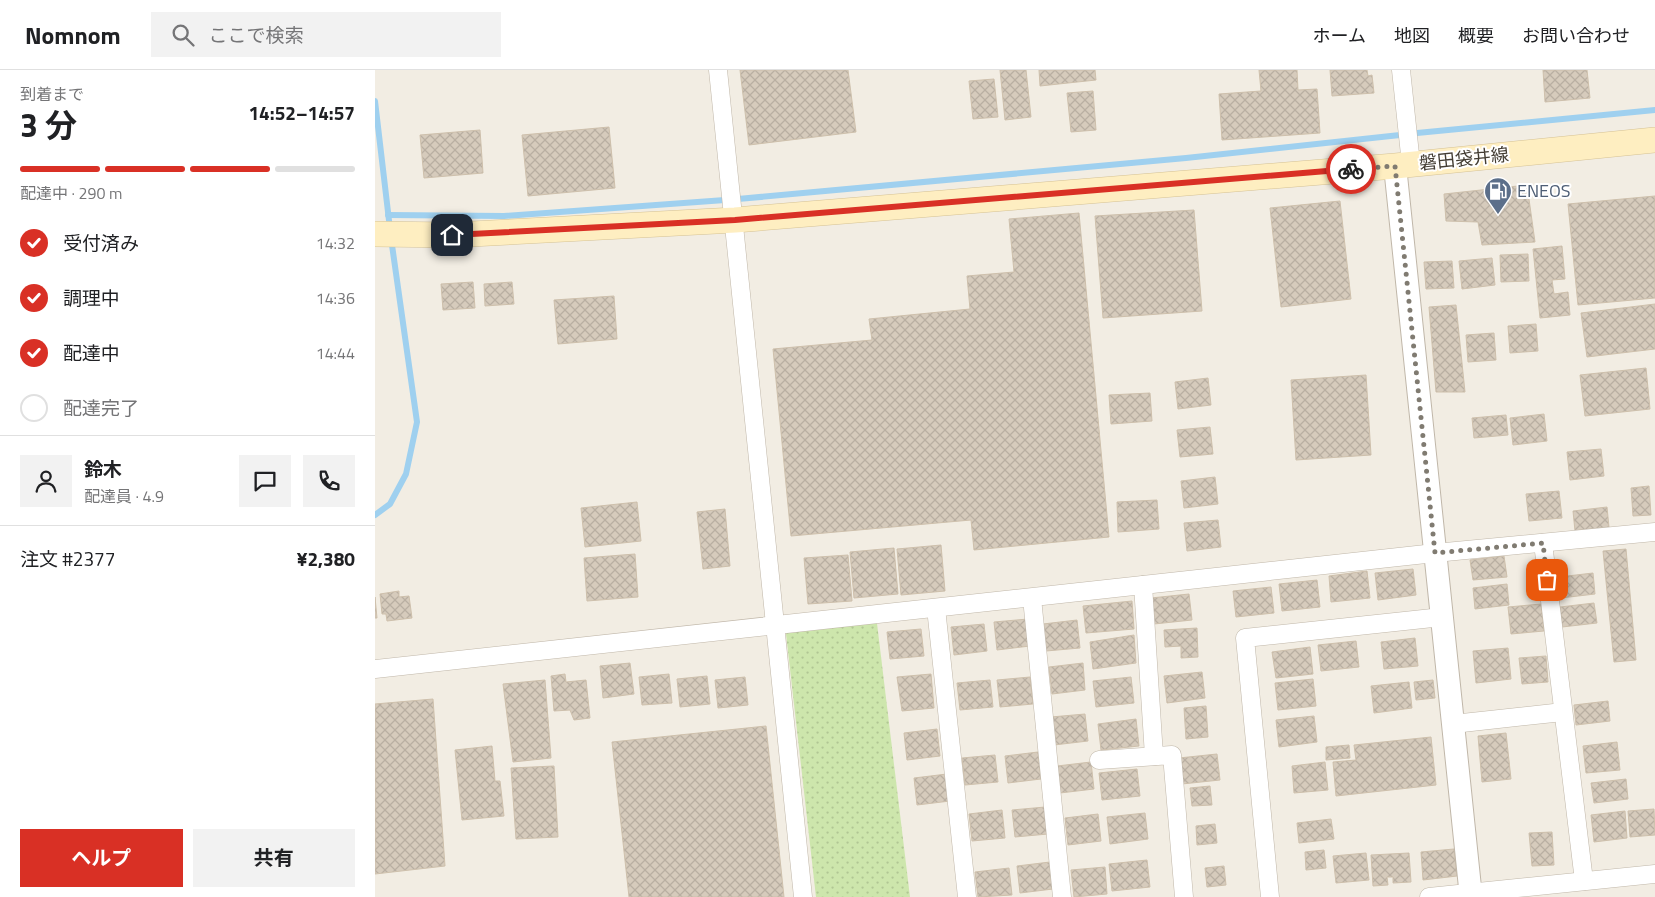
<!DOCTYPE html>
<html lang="ja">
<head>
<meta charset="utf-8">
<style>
  :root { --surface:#fff; --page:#f2f2f2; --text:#202124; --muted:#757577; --line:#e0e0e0; --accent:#d93025 }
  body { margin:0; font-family:"Titillium Web","Noto Sans JP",sans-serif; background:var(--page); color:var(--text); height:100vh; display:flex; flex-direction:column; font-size:19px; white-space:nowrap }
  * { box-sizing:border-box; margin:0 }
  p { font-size:16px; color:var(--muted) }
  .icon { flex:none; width:28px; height:28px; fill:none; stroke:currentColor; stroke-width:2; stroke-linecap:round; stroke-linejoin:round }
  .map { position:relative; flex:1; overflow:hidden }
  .details { display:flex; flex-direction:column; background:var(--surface); width:375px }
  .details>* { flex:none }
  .pin { position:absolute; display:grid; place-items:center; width:42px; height:42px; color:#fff; margin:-21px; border-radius:10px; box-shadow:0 2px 8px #0006 }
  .courier { position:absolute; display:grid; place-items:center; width:50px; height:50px; margin:-25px; border:4px solid #d93025; border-radius:50%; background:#fff; color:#222; box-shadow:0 1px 6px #0007 }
  .head em { font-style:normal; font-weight:700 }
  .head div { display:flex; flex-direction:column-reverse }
  .head { display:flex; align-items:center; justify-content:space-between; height:85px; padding:0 20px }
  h1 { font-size:32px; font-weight:700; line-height:38px }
  .bar { display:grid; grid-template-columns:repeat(4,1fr); gap:8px 5px; align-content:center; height:60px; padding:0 20px }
  .bar i { height:6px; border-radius:4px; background:var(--line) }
  .bar .on { background:var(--accent) }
  .bar p { grid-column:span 4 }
  .line { display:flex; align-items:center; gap:12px; padding:0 20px; border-top:1px solid var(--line) }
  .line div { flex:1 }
  .round { display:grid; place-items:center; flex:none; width:52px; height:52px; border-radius:0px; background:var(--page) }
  ol { padding:0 20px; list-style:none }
  li { display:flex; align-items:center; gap:15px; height:55px }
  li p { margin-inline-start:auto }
  li .icon { padding:5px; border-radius:50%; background:var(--accent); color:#fff; stroke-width:4 }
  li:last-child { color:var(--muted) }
  li i { width:28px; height:28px; border:2px solid var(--line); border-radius:50% }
  .primary-button { display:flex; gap:10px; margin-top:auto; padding:10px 20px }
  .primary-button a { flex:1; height:58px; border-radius:0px; background:var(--accent); color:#fff; font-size:20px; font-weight:700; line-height:58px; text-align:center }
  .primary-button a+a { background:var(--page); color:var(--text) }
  header { display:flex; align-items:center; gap:30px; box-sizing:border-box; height:70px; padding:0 25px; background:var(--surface); border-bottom:1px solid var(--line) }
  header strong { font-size:24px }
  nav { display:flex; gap:28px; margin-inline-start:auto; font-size:18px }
  .search { width:350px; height:45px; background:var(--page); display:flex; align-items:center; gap:12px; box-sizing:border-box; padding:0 18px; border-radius:0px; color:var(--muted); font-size:19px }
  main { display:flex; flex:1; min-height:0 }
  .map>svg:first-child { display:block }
</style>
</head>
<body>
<header>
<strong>Nomnom</strong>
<div class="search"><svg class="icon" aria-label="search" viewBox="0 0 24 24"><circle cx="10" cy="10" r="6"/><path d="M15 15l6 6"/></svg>ここで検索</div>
<nav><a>ホーム</a><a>地図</a><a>概要</a><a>お問い合わせ</a></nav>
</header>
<main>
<section class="details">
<div class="head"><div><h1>3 分</h1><p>到着まで</p></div><em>14:52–14:57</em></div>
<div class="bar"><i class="on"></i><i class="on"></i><i class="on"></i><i></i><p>配達中 · 290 m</p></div>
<ol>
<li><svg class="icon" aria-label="check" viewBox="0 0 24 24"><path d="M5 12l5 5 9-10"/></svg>受付済み<p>14:32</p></li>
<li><svg class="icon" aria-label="check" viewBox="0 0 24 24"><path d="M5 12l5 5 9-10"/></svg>調理中<p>14:36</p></li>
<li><svg class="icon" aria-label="check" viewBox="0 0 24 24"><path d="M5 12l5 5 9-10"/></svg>配達中<p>14:44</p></li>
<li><i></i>配達完了</li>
</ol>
<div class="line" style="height:90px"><a class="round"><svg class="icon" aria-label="person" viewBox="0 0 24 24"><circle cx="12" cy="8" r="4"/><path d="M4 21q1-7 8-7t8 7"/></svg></a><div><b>鈴木</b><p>配達員 · 4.9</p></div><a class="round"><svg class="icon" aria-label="chat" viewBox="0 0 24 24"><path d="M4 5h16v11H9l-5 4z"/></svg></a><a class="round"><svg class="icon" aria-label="phone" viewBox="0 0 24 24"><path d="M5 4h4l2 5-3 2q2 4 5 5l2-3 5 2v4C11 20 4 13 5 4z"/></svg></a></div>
<div class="line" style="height:65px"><div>注文 #2377</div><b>¥2,380</b></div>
<div class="primary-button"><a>ヘルプ</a><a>共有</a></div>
</section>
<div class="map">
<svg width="1280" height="827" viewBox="0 0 1280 827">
  <defs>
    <pattern id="grass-dots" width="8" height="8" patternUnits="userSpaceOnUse" patternTransform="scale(1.25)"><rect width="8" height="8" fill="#cde6ac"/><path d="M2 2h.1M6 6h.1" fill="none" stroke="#b1c694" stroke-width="1.8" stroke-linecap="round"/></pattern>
    <pattern id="building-cross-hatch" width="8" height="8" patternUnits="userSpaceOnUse" patternTransform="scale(1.25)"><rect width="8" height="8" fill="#d6cbbc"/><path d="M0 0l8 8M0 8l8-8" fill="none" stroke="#b9afa2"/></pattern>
  </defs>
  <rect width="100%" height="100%" fill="#f2ede3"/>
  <path fill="url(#grass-dots)" d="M501 545 535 827H441L410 555Z"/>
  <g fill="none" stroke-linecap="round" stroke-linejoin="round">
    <g stroke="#9fd0ef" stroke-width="6">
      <path d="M0 31 15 159"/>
      <path d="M1042 63 1280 40"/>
      <path d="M363 129 811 88 1025 65"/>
      <path d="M13 145 129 146 350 130"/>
      <path d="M0 445 15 434 31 404 42 352 16 168"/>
    </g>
  </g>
  <g fill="url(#building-cross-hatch)" stroke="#cec0ac">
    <path d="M365 0H473L481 62 374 75Z"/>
    <path d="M625 0H651L656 47 630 50Z"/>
    <path d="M664 0H720L721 10 665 16Z"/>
    <path d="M884 0H922L923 20 942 19 945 63 847 70 844 24 886 21Z"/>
    <path d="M955 0H992L993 6 997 5 999 23 957 26Z"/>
    <path d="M1168 0H1212L1215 28 1170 32Z"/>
    <path d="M619 9 623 47 598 49 594 11Z"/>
    <path d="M718 21 721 60 696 62 692 23Z"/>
    <path d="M234 57 240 118 153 126 147 65Z"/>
    <path d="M105 60 108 103 49 108 45 65Z"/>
    <path d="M1152 115 1160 172 1107 175 1103 152 1071 151 1069 124Z"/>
    <path d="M1280 126V228L1203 235 1193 134Z"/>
    <path d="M965 131 976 229 906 237 895 138Z"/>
    <path d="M819 140 827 241 728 248 720 146Z"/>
    <path d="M704 143 734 467 599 480 596 450 416 466 398 279 497 270 494 249 595 239 592 206 639 202 634 149Z"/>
    <path d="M1187 176 1190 209 1177 210 1179 224 1193 222 1195 245 1165 248 1158 179Z"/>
    <path d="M1153 184 1154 211 1126 212 1125 185Z"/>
    <path d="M1117 188 1120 215 1087 219 1084 191Z"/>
    <path d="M1077 191 1079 218 1051 219 1049 192Z"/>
    <path d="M98 212 100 238 68 240 66 214Z"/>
    <path d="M137 212 139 234 110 236 109 214Z"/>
    <path d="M239 226 242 269 183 274 179 230Z"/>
    <path d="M1280 234V279L1212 287 1206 243Z"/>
    <path d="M1081 235 1090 322H1061L1054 237Z"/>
    <path d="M1161 254 1163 281 1135 283 1133 256Z"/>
    <path d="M1119 263 1121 290 1093 292 1091 265Z"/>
    <path d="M1271 298 1275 339 1210 346 1205 305Z"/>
    <path d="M991 305 996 385 921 390 916 310Z"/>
    <path d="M833 308 836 335 803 339 800 312Z"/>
    <path d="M775 323 777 351 736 354 734 325Z"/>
    <path d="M1169 344 1172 371 1138 375 1135 348Z"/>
    <path d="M1131 345 1133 365 1099 368 1097 348Z"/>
    <path d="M835 357 838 384 805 387 802 360Z"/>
    <path d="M1226 379 1229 406 1195 410 1192 382Z"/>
    <path d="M840 407 843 434 809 438 806 411Z"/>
    <path d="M1274 416 1276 445 1258 446 1256 418Z"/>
    <path d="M1184 421 1187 448 1154 451 1151 424Z"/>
    <path d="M782 430 784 459 743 462 742 432Z"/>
    <path d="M262 432 266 471 210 477 206 438Z"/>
    <path d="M1232 437 1234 457 1200 461 1198 441Z"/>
    <path d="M350 439 355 496 328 499 322 442Z"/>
    <path d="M843 450 846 477 812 481 809 453Z"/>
    <path d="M566 475 570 521 526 525 522 479Z"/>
    <path d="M519 478 523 524 479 528 475 482Z"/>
    <path d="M1251 479 1261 590 1239 592 1228 481Z"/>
    <path d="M260 484 263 527 212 531 209 488Z"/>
    <path d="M473 485 477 531 433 534 429 488Z"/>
    <path d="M1129 486 1132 507 1098 510 1095 490Z"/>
    <path d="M1038 499 1041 525 1003 530 1000 503Z"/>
    <path d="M992 501 995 528 956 532 954 506Z"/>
    <path d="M1218 503 1220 524 1186 528 1184 507Z"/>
    <path d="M942 510 945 537 907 541 904 514Z"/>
    <path d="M1132 514 1134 535 1100 539 1098 518Z"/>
    <path d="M896 517 899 543 861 547 858 521Z"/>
    <path d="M24 521V527L34 526 37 548 12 551 11 544H7L5 524Z"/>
    <path d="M814 524 817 550 779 554 776 528Z"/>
    <path d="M0 527 2 548H0Z"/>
    <path d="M757 531 759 559 711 563 708 536Z"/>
    <path d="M1219 533 1222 553 1187 557 1185 537Z"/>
    <path d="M1166 534 1169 561 1136 564 1133 537Z"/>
    <path d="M653 549 655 576 622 580 619 552Z"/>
    <path d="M702 550 705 578 671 581 668 554Z"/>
    <path d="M609 554 612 581 579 585 576 557Z"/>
    <path d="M822 558 823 587 806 588V576L790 577 789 560Z"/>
    <path d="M546 559 549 586 515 589 512 562Z"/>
    <path d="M759 565 761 593 718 599 715 572Z"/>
    <path d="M1040 568 1043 596 1009 599 1006 572Z"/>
    <path d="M981 571 984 597 946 601 943 575Z"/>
    <path d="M935 577 938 604 901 608 897 582Z"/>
    <path d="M1133 578 1136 609 1101 613 1098 581Z"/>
    <path d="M1171 586 1173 612 1147 614 1144 588Z"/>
    <path d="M255 593 259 624 228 628 225 596Z"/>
    <path d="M708 593 710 620 677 624 674 597Z"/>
    <path d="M827 602 830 628 792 633 789 606Z"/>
    <path d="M190 604 191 612 211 610 215 648 199 650 195 640 179 641 176 606Z"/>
    <path d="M294 604 297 633 267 635 264 607Z"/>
    <path d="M556 604 559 638 527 641 522 607Z"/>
    <path d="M332 606 335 634 305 637 302 609Z"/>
    <path d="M370 607 373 635 343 638 340 610Z"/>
    <path d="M655 607 658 634 625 637 622 610Z"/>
    <path d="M756 607 759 633 721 637 718 611Z"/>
    <path d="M938 609 941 636 903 640 900 613Z"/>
    <path d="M170 610 176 688 138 692 128 614Z"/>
    <path d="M615 610 618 637 585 640 582 613Z"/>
    <path d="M1058 610 1060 628 1041 630 1039 612Z"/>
    <path d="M1034 612 1037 638 999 643 996 616Z"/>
    <path d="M58 629 70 796 0 804V634Z"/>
    <path d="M1233 631 1235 651 1201 655 1199 635Z"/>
    <path d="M831 636 833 667 811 669 809 638Z"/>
    <path d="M710 644 713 671 679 675 676 647Z"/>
    <path d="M939 646 942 672 904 677 901 650Z"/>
    <path d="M761 649 764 676 726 680 723 654Z"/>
    <path d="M391 656 409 827H254L237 672Z"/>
    <path d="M562 659 565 686 532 690 529 663Z"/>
    <path d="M1131 663 1136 709 1107 712 1103 666Z"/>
    <path d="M1056 667 1061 715 961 726 958 692 981 690 979 675Z"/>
    <path d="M1242 672 1245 700 1211 703 1208 676Z"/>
    <path d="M974 675 975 688 951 690V677Z"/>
    <path d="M117 676 120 711H125L129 746 87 750 80 680Z"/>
    <path d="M663 682 666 709 633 713 630 686Z"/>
    <path d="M842 684 845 710 807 714 804 688Z"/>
    <path d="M620 685 623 712 590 715 587 688Z"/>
    <path d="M716 692 719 719 685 723 682 696Z"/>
    <path d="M950 692 953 720 919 723 917 696Z"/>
    <path d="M179 696 183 767 141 769 136 698Z"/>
    <path d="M762 699 765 726 727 730 724 703Z"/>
    <path d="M572 704 575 731 542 735 539 708Z"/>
    <path d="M1251 709 1253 729 1219 733 1216 713Z"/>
    <path d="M835 716 837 735 817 736 815 718Z"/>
    <path d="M670 737 673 764 640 767 637 740Z"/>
    <path d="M1279 739 1280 765 1255 767 1253 741Z"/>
    <path d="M627 740 630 768 597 771 594 744Z"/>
    <path d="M1250 741 1252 768 1219 772 1216 745Z"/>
    <path d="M770 743 773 769 735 774 732 747Z"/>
    <path d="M723 744 726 771 693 775 690 748Z"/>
    <path d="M956 749 959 769 924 773 922 753Z"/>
    <path d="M840 754 842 773 822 775 821 756Z"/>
    <path d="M1177 762 1179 795 1157 796 1154 763Z"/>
    <path d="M1079 779 1082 806 1048 810 1046 782Z"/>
    <path d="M949 780 951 798 931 800 930 782Z"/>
    <path d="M991 783 994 810 961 813 958 786Z"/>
    <path d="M1034 783 1036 812 1018 813V807H1012L1013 815 998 816 996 785Z"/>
    <path d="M772 790 775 817 737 821 734 794Z"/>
    <path d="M675 792 678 819 645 823 642 796Z"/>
    <path d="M849 796 851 815 832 817 830 798Z"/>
    <path d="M730 797 732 824 699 827 696 800Z"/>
    <path d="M634 798 637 825 603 827 600 802Z"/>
  </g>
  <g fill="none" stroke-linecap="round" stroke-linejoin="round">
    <g stroke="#c0b7a9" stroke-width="19">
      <g id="minor">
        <path d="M343 0 428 827"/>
        <path d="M1026 0 1036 94"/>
        <path d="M1168 473 1209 811"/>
        <path d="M768 515 779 686"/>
        <path d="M657 528 687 827"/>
        <path d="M561 538 592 827"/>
        <path d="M0 599 1060 483 1280 462"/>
        <path d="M1078 654 1188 642"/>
        <path d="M724 690 797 685 809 827"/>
        <path d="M895 827 870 568 1067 547"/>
        <path d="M1054 827 1280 804"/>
      </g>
    </g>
    <g stroke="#c0b7a9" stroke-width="24">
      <path id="tertiary" d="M1020 96 1096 827"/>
    </g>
    <g stroke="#d5c295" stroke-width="26">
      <path id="secondary" d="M0 164 77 165 360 150 1020 96 1280 70"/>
    </g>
    <use href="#minor" stroke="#fff" stroke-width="18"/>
    <use href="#tertiary" stroke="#fff" stroke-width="22"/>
    <use href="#secondary" stroke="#feeec1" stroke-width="25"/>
  </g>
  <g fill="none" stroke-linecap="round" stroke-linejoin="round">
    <path stroke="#807b71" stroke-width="5" stroke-dasharray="0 9" d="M976 99 1020 96 1060 483 1168 473 1172 510"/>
    <path stroke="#d93025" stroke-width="6" d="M77 165 360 150 976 99"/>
  </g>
  <defs>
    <g id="fuel-pin" transform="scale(1.4375)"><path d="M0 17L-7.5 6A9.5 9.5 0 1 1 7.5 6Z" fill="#5c6f8a" stroke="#fff"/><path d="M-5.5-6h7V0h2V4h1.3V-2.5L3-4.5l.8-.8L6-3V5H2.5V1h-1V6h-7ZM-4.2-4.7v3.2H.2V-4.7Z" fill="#fff"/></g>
  </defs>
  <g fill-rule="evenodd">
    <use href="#fuel-pin" x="1123" y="121"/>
  </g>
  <g text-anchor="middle" stroke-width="4" stroke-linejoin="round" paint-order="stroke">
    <g font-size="18" fill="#433d33" stroke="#fff">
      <text transform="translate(1089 89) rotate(-6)" y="6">磐田袋井線</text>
    </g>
    <g font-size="18" fill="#4e5e75" stroke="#fff" text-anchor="start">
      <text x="1142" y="127">ENEOS</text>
    </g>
  </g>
</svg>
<div class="pin" style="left:1172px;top:510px;background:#ea580c"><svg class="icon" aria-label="bag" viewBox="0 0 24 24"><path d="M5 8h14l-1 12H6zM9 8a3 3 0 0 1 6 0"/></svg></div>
<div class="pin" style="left:77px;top:165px;background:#1f2937"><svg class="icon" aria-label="home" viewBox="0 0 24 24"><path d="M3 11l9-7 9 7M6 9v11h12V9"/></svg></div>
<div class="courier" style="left:976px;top:99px"><svg class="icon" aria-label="bike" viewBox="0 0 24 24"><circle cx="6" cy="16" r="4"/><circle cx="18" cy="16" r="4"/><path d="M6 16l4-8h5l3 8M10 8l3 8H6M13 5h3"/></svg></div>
</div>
</main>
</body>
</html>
